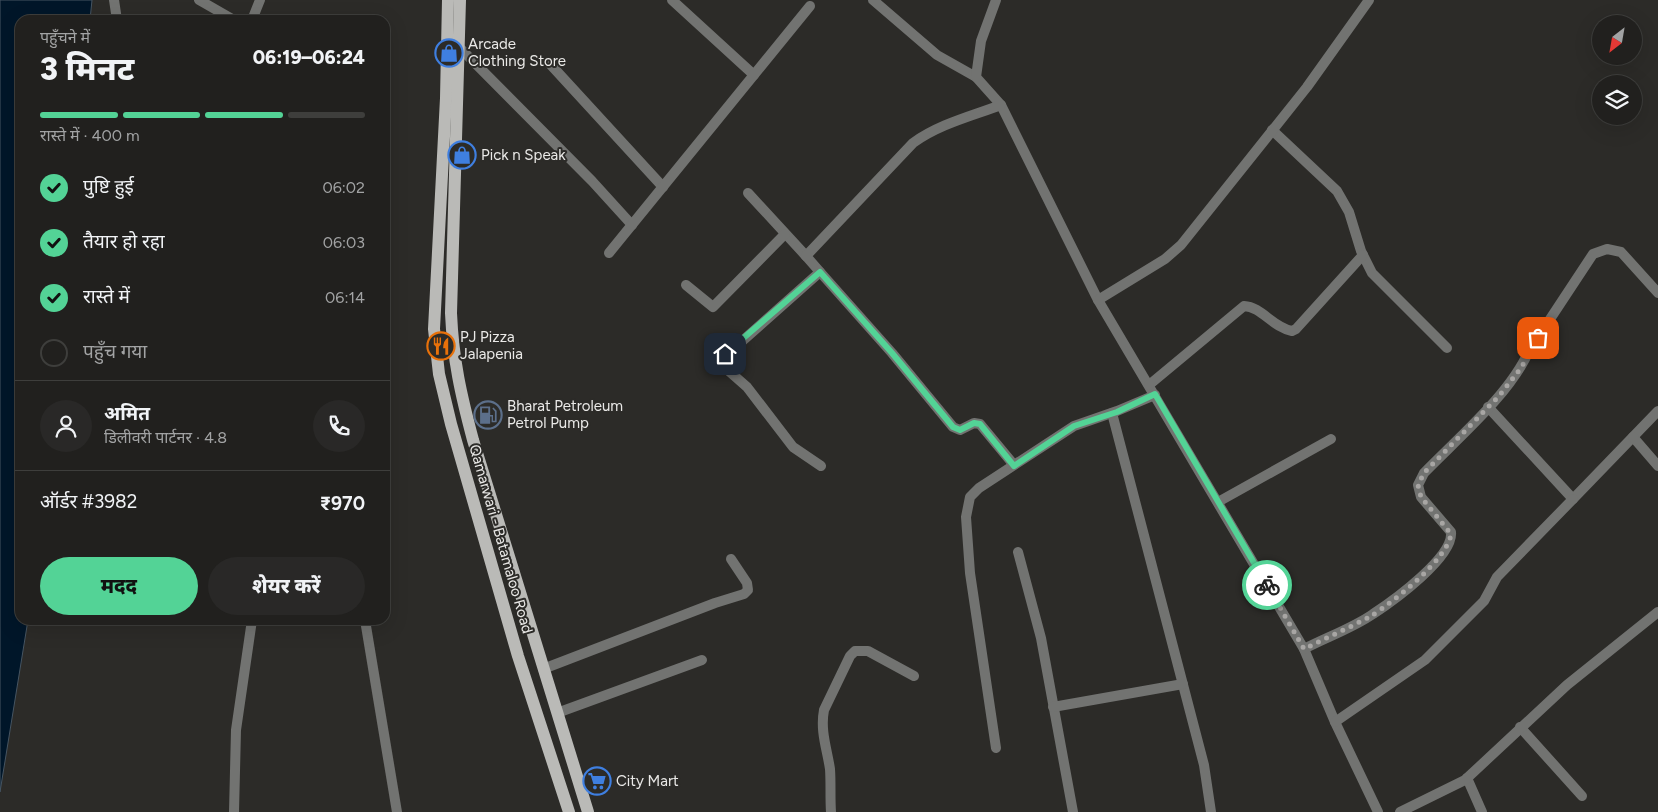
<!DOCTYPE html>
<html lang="hi">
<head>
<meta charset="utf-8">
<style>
  :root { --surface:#21201e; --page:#292827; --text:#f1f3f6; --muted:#a2a3a4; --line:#3e3e3c; --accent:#53d396 }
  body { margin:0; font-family:Figtree,"Noto Sans Devanagari",sans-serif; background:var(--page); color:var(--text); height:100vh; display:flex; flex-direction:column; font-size:19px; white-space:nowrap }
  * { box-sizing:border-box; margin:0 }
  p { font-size:16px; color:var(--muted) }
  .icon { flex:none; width:28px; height:28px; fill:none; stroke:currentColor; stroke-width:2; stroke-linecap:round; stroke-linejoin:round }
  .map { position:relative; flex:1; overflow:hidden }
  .details { position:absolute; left:15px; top:15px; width:375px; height:610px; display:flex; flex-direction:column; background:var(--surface); border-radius:15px; box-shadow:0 5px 20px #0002,0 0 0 1px var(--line) }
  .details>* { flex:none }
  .needle { width:32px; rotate:211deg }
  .controls { position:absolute; left:1592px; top:15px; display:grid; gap:10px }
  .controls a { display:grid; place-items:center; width:50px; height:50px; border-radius:50%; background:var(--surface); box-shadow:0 5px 20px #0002,0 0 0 1px var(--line); font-size:25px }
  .pin { position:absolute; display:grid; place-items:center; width:42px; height:42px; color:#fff; margin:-21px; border-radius:10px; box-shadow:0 2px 8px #0006 }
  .courier { position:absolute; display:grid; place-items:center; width:50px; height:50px; margin:-25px; border:4px solid #53d396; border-radius:50%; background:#fff; color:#222; box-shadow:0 1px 6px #0007 }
  .head em { font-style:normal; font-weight:800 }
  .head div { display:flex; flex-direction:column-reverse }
  .head { display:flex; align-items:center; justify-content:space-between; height:85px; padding:0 25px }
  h1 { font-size:32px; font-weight:800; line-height:38px }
  .bar { display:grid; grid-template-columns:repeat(4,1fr); gap:8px 5px; align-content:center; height:60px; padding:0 25px }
  .bar i { height:6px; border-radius:4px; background:var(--line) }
  .bar .current { background:var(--accent) }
  .bar p { grid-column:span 4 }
  .line { display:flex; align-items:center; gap:12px; padding:0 25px; border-top:1px solid var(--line) }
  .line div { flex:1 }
  .round { display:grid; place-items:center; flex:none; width:52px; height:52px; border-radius:26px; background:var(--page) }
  ol { padding:0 25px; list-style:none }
  li { display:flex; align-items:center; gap:15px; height:55px }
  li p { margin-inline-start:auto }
  li .icon { padding:5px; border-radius:50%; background:var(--accent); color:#111; stroke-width:4 }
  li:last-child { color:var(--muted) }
  li i { width:28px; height:28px; border:2px solid var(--line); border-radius:50% }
  .cta { display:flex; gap:10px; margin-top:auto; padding:10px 25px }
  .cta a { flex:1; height:58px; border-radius:30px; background:var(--accent); color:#111; font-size:20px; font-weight:800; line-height:58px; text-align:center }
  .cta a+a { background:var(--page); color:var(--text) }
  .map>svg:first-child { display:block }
</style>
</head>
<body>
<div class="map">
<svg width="1658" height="812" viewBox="0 0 1658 812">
  <rect width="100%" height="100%" fill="#2c2b28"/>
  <path fill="#001629" stroke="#465562" d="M0 0H92L90 20H20V620H28L0 792Z"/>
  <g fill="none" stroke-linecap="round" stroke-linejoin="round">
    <g stroke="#727371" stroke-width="10">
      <path d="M114 0 117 20"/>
      <path d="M199 0 234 20"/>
      <path d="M672 0 754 75"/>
      <path d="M873 0 937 55 976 77"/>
      <path d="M996 0 981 41 976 77 1001 105 1098 300 1304 649 1335 722 1378 812"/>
      <path d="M252 20 260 0"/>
      <path d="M459 47 592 181 632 225"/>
      <path d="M551 65 663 187"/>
      <path d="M1272 130 1337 191 1349 212 1361 251 1372 273 1447 348"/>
      <path d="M748 193 806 256"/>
      <path d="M609 253 810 6"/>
      <path d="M820 272 892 353 953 427 960 430 974 423 980 424 1014 465"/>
      <path d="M686 285 713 307 785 234"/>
      <path d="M1098 300 1165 259 1181 245 1307 87 1369 0"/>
      <path d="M1149 385 1244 306C1262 307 1272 327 1292 331L1296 329 1363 255"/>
      <path d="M1488 407 1573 499 1658 411"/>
      <path d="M1112 413 1204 765 1211 812"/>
      <path d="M1633 437 1658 466"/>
      <path d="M821 466 793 447 747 387 722 365V359L820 272 806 256 913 143C939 124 972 116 1001 105"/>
      <path d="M1218 502 1331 439"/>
      <path d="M1018 552 1041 638 1073 812"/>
      <path d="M365 620 397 812"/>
      <path d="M1304 649C1327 637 1353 628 1373 614 1393 601 1454 557 1451 532L1421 497 1418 485 1424 473C1459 437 1509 395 1529 351L1593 254 1607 249 1621 252 1658 293"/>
      <path d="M543 669 715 603 744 594 748 590 747 583 731 559"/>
      <path d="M1053 707 1183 684"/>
      <path d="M557 713 702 660"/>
      <path d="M1335 722 1425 660 1484 601 1497 577 1573 499"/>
      <path d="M1520 727 1582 796"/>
      <path d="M996 748 970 573 966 517 970 497 979 488 1074 426 1117 411 1155 395"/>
      <path d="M1467 778 1482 812"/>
      <path d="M234 812 236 730 252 620"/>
      <path d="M831 812C830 798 831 783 830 769 827 749 820 731 824 710L850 656 855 651H868L914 676"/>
      <path d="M1400 812 1465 780 1567 685 1658 612"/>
    </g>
    <g stroke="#babab7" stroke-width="12">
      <path d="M448 0 446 98 434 329 439 374 451 424 518 656 569 812"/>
      <path d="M460 0 451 313C453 360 461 395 473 440L588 812"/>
    </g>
  </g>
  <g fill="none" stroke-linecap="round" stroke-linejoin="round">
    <path stroke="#a8a6a4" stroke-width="5" stroke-dasharray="0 9" d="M1267 585 1304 649C1326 638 1349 628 1371 616 1392 603 1448 559 1451 534L1421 497 1418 485 1424 473 1499 396 1521 368 1538 338"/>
    <path stroke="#53d396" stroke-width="6" d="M725 354 820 272 892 353 953 427 960 430 974 423 980 424 1014 466 1074 426 1117 412 1155 394 1267 585"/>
  </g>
  <defs>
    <g id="shop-ring" transform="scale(1.4375)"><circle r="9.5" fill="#2c2b28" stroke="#3f7fe0" stroke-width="1.5"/><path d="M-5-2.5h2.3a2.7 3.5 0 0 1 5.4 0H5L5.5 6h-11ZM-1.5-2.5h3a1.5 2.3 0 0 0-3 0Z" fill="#3f7fe0"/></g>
    <g id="restaurant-ring" transform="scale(1.4375)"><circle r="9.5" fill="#2c2b28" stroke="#e8710a" stroke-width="1.5"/><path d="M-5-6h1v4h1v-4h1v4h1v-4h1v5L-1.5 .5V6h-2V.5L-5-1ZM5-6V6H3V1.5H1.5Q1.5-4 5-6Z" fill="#e8710a"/></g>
    <g id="fuel-ring" transform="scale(1.4375)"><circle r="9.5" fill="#2c2b28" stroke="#5c6f8a" stroke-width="1.5"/><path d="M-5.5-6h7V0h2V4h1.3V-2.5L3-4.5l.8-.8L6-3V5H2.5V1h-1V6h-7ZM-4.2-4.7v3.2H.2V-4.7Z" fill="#5c6f8a"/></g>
    <g id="supermarket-ring" transform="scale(1.4375)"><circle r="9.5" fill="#2c2b28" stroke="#3f7fe0" stroke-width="1.5"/><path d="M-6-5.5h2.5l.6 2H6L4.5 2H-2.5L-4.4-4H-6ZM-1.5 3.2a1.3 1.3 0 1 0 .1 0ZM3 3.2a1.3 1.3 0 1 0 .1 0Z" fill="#3f7fe0"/></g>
  </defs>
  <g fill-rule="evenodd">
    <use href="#shop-ring" x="449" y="53"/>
    <use href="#shop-ring" x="462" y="155"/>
    <use href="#restaurant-ring" x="441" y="346"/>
    <use href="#fuel-ring" x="488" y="415"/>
    <use href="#supermarket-ring" x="597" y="781"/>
  </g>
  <g text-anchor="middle" stroke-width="4" stroke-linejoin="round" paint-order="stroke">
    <g font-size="15" fill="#eae9e7" stroke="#2c2b28" text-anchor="start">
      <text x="468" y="49">Arcade<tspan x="468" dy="17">Clothing Store</tspan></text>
      <text x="481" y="160">Pick n Speak</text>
      <text x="460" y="342">PJ Pizza<tspan x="460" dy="17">Jalapenia</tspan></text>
      <text x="507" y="411">Bharat Petroleum<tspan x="507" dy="17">Petrol Pump</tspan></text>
      <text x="616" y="786">City Mart</text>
    </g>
    <g font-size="15" fill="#eae9e7" stroke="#2c2b28">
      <text transform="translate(501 539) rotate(74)" y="5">Qamarwari - Batamaloo Road</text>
    </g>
  </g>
</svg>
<div class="controls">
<a><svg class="needle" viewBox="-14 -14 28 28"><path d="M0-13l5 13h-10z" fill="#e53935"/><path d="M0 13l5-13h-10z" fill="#a2a3a4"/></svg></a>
<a><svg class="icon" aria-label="layers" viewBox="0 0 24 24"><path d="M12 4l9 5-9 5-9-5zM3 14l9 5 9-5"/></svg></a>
</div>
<div class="pin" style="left:1538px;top:338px;background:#ea580c"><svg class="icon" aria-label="bag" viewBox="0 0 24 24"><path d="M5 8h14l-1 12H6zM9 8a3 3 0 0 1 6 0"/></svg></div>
<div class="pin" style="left:725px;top:354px;background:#1f2937"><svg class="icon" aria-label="home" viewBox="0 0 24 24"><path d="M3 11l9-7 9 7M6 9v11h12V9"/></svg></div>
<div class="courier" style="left:1267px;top:585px"><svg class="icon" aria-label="bike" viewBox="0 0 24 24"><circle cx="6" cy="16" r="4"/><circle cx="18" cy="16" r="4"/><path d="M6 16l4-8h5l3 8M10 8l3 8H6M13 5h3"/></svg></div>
<section class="details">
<div class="head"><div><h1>3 मिनट</h1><p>पहुँचने में</p></div><em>06:19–06:24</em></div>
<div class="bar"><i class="current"></i><i class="current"></i><i class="current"></i><i></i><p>रास्ते में · 400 m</p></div>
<ol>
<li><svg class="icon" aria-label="check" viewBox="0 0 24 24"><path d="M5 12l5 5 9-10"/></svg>पुष्टि हुई<p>06:02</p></li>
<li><svg class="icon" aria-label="check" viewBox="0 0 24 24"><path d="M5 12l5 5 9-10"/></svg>तैयार हो रहा<p>06:03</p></li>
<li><svg class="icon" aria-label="check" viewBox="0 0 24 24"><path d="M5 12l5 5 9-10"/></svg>रास्ते में<p>06:14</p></li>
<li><i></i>पहुँच गया</li>
</ol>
<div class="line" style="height:90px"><a class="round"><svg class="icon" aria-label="person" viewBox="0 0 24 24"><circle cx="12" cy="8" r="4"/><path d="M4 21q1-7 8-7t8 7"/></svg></a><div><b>अमित</b><p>डिलीवरी पार्टनर · 4.8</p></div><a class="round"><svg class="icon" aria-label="phone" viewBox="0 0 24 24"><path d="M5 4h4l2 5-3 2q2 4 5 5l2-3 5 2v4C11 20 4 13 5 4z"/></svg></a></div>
<div class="line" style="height:65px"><div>ऑर्डर #3982</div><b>₹970</b></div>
<div class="cta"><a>मदद</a><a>शेयर करें</a></div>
</section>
</div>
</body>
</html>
